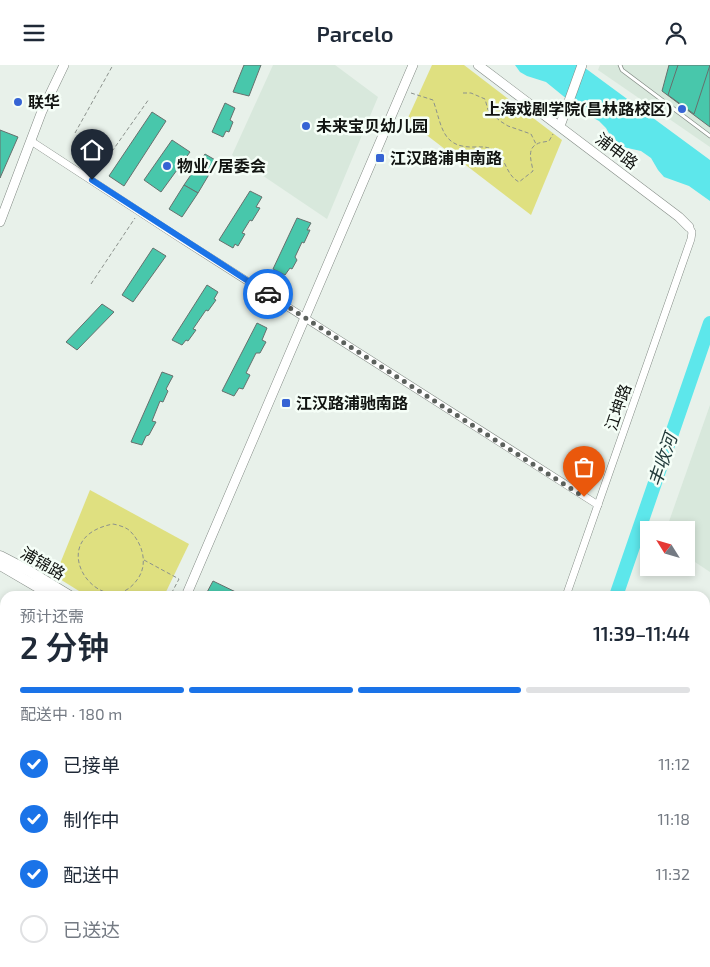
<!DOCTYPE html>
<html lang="zh">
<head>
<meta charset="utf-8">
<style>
  :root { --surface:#fff; --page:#f2f2f3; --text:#1f2937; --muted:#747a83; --line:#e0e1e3; --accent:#1a73e8 }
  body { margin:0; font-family:"Exo 2","Noto Sans SC",sans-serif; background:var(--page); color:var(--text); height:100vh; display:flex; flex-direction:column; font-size:19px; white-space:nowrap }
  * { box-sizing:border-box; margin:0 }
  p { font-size:16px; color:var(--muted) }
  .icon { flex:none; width:28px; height:28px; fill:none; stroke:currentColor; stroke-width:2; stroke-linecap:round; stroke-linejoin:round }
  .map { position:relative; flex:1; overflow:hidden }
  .sheet { position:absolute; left:0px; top:526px; width:710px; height:376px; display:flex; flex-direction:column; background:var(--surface); border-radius:15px 15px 0 0; box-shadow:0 2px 8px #0003 }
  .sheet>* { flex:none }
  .needle { width:32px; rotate:307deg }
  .tools { position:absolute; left:640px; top:456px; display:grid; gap:10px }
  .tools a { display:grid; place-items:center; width:55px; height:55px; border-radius:0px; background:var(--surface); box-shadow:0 2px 8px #0003; font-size:25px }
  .pin { position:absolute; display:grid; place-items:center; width:42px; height:42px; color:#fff; margin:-51px -21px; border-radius:50% 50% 50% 0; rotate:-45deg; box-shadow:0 0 5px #0007 }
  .pin .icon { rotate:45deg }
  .courier { position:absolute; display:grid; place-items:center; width:50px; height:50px; margin:-25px; border:4px solid #1a73e8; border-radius:50%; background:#fff; color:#222; box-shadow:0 1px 6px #0007 }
  .summary em { font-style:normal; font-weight:600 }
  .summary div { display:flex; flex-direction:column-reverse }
  .summary { display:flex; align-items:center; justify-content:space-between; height:85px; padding:0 20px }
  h1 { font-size:32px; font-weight:600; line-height:38px }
  .bar { display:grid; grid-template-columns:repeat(4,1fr); gap:8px 5px; align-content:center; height:60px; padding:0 20px }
  .bar i { height:6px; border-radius:4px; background:var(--line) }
  .bar .active { background:var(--accent) }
  .bar p { grid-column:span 4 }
  ol { padding:0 20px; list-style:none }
  li { display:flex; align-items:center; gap:15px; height:55px }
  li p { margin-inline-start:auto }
  li .icon { padding:5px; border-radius:50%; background:var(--accent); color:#fff; stroke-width:4 }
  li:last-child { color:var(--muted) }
  li i { width:28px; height:28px; border:2px solid var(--line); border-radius:50% }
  header { display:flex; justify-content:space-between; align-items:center; height:65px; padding:0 20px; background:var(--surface); font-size:22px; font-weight:600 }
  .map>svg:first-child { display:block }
</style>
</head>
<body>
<header><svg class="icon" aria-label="menu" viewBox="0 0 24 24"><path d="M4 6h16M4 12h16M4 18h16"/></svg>Parcelo<svg class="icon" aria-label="person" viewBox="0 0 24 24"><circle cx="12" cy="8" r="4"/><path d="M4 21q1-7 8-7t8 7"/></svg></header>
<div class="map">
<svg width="710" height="902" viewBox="0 0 710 902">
  <rect width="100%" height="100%" fill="#e8f1ea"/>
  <g fill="#d8e8dc">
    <path d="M273 0H335L378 32 327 154 232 90Z"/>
    <path d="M600 0H710V82L598 5Z"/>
    <path d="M710 340V507L686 491V465H666Z"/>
  </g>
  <g fill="#dfe080">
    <path d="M432 0H464L562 75 531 150 407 55Z"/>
    <path d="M90 425 189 479 164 531H87L55 511Z"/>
  </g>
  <path fill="#5de7eb" d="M515 0H581L710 95V136L689 121 664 112 658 105 651 93 641 86 623 82 618 78 611 72 606 63 599 56 584 48 546 17 527 11 520 7Z"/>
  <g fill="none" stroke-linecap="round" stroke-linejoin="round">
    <g stroke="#5de7eb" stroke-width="9">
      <path d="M705 854 710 847"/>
      <path d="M673 899 674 898"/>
    </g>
    <g stroke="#5de7eb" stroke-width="14">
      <path d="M616 531 710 258"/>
      <path d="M487 902 489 898"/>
    </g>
  </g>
  <g fill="#48c7ab" stroke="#66706d">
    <path d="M244 0H261L249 31 233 27Z"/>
    <path d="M669 0H710V62L662 26Z"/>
    <path d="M678 0H710L694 49 668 30Z"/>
    <path d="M225 38 235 43 230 55 233 57 229 67 226 66 223 72 212 67Z"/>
    <path d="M152 47 166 56 124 121 109 111Z"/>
    <path d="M0 65 18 72 0 113Z"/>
    <path d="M172 75 190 87 161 127 144 115Z"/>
    <path d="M205 89 217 96 198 128 184 120Z"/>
    <path d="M184 120 198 128 182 152 169 144Z"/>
    <path d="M250 126 262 132 256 142 260 143 252 156 250 155 242 168 245 169 238 181 235 179 233 183 219 175Z"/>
    <path d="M297 153 311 158 307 165H310L304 178 302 177 295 192 297 195 292 204 290 203 285 210 273 204Z"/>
    <path d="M153 183 166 191 133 237 122 230Z"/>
    <path d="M207 220 218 227 214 234 216 235 208 246 206 245 193 264 196 265 188 276 186 275 182 280 172 275Z"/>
    <path d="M102 239 114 247 77 285 66 277Z"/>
    <path d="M257 258 267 263 262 275 266 277 260 288H256L246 308 250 310 243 324 239 323 234 331 222 326Z"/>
    <path d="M162 307 173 311 166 324 168 326 163 337 160 336 152 356 156 357 149 370 146 371 142 380 131 377Z"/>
    <path d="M213 516 244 531H205Z"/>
  </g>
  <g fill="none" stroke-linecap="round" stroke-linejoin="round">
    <g stroke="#838b85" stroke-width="4.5">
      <path id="service" d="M620 0 622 5 710 71"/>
    </g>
    <g stroke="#838b85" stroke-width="8">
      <g id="minor">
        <path d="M31 76 175 170 598 440"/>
        <path d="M566 531 691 174 692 167 689 162"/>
        <path d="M437 902 438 898"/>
      </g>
    </g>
    <g stroke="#838b85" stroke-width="10">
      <g id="tertiary">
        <path d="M478 0 679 152 689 162"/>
        <path d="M560 61 582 0"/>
        <path d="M0 157 42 46 64 0"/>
        <path d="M186 531 413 0"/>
        <path d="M23 902 25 898"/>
        <path d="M33 902 35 898"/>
      </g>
    </g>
    <g stroke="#838b85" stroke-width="11">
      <g id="secondary">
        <path d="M0 491 29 506 70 531"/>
        <path d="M0 500 53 531"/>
        <path d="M618 898 625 902"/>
        <path d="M653 898 661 902"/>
      </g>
    </g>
    <g stroke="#8b918c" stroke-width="1" stroke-dasharray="4 2.5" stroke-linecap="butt">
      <path d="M411 28 433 35C442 60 441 83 474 82 483 82 489 81 496 87 507 96 506 110 519 117L533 106C532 98 526 84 537 79 540 77 545 77 549 76L553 69"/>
      <path d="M463 28H471L485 34 488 45 500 56 508 61 531 69 536 79"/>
      <path d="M75 68 113 0"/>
      <path d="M108 92 149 34"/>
      <path d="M91 219 135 153"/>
      <path d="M113 459C118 460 126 462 130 466 142 478 148 497 139 512 106 565 36 474 113 459Z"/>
      <path d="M144 495 179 514 170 531"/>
    </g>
    <use href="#service" stroke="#fff" stroke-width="3"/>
    <use href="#minor" stroke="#fff" stroke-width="7"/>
    <use href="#tertiary" stroke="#fff" stroke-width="9"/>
    <use href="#secondary" stroke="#fff" stroke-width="10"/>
  </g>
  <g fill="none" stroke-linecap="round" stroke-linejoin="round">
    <path stroke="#5c615d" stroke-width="5" stroke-dasharray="0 9" d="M268 229 584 432"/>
    <path stroke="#1a73e8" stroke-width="6" d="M92 115 268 229"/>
  </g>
  <g fill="#3664d4" stroke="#f5fef7" stroke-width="2">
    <circle cx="18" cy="37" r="5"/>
    <circle cx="682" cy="44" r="5"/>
    <circle cx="306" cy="61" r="5"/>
    <rect x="375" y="88" width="10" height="10" rx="2.5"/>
    <circle cx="167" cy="101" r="5"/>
    <rect x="281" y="333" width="10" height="10" rx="2.5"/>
  </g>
  <g text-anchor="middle" stroke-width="5" stroke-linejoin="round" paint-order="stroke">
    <g font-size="16" font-weight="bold" fill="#111411" stroke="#f5fef7" text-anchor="start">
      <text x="28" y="43">联华</text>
      <text x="672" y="50" text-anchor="end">上海戏剧学院(昌林路校区)</text>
      <text x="316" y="67">未来宝贝幼儿园</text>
      <text x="390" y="99">江汉路浦申南路</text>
      <text x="177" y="107">物业/居委会</text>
      <text x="296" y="344">江汉路浦驰南路</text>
    </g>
    <g font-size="16" fill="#111411" stroke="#f5fef7">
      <text transform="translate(617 86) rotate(37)" y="6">浦申路</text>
      <text transform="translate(618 342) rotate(-71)" y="6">江坤路</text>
      <text transform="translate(43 498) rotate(30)" y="6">浦锦路</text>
    </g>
    <g font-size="18" font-style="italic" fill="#233b3b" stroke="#f5fef7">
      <text transform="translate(663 395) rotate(-71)" y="6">丰收河</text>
    </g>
  </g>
</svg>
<div class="tools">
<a><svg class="needle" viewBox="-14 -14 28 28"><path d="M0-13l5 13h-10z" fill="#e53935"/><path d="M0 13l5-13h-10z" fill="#747a83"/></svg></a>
</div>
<div class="pin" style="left:584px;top:432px;background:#ea580c"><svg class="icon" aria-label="bag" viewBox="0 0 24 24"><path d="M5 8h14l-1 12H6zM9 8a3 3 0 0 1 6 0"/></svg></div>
<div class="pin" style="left:92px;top:115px;background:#1f2937"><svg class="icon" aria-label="home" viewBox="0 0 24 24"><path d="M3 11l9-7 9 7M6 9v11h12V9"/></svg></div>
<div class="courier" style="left:268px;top:229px"><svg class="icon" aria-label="car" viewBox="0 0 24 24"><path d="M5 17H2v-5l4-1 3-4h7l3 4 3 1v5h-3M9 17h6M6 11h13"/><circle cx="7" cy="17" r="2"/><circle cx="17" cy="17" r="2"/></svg></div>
<section class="sheet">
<div class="summary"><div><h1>2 分钟</h1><p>预计还需</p></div><em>11:39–11:44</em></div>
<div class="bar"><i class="active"></i><i class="active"></i><i class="active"></i><i></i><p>配送中 · 180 m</p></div>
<ol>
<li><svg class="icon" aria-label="check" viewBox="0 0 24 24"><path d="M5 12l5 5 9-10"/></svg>已接单<p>11:12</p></li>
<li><svg class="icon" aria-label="check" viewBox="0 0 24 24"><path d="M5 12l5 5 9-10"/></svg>制作中<p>11:18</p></li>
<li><svg class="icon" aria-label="check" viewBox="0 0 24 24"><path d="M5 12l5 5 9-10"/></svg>配送中<p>11:32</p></li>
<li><i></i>已送达</li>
</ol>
</section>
</div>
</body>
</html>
